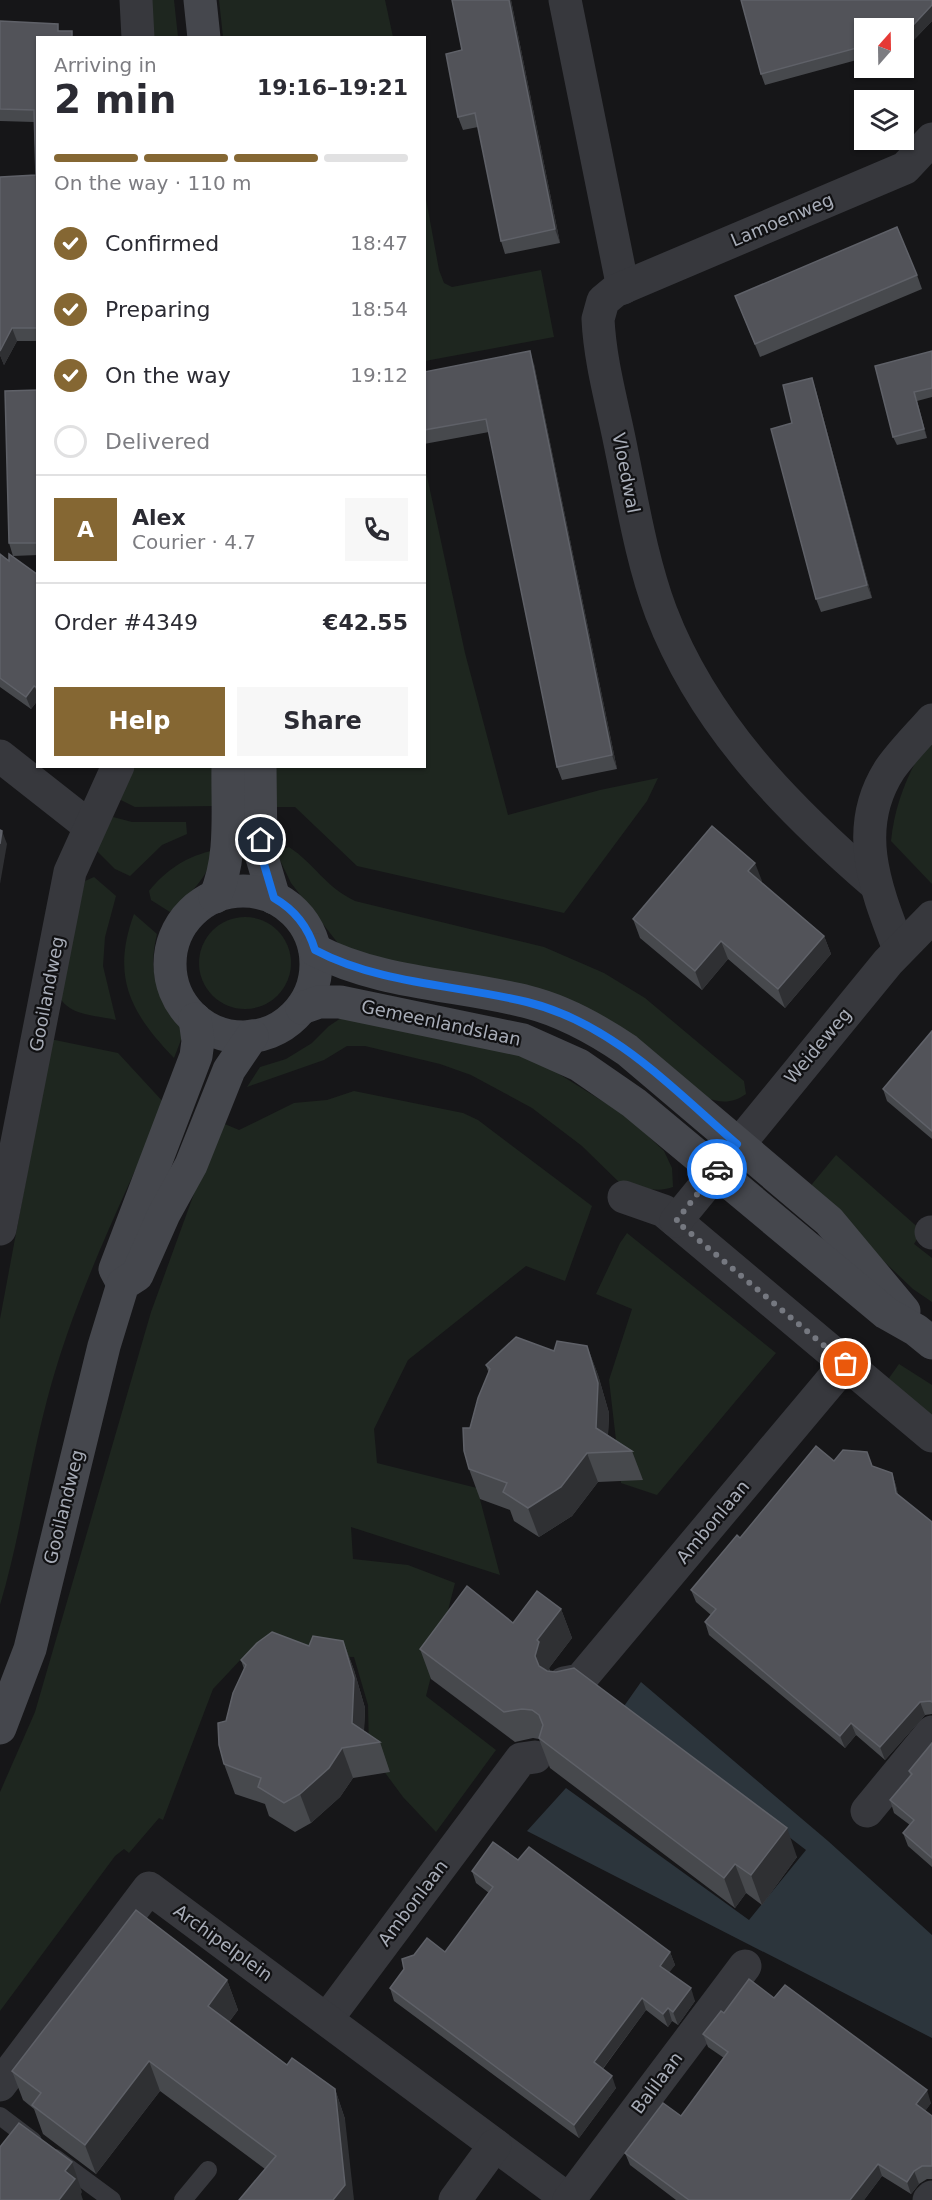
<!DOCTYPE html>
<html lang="en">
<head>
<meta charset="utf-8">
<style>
  :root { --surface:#fff; --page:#f7f7f7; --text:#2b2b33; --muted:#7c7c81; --line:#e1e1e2; --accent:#856733 }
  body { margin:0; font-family:"DejaVu Sans",sans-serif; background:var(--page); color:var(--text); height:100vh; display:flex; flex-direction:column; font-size:22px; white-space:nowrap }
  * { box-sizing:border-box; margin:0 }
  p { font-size:20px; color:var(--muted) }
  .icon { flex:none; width:33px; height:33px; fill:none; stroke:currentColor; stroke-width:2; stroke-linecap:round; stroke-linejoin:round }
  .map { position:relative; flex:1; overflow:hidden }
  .details { position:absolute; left:36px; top:36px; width:390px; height:732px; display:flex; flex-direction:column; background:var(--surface); border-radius:0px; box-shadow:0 2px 4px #0004 }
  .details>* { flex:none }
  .needle { width:39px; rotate:20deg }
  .fabs { position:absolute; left:854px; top:18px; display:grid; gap:12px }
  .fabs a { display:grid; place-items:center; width:60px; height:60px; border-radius:0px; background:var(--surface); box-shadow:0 2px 4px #0004; font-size:30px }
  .pin { position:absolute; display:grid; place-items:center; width:51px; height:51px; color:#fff; margin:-26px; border:3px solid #fff; border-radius:50%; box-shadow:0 2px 6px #0007 }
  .courier { position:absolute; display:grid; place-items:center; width:60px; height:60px; margin:-30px; border:4px solid #1a73e8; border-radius:50%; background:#fff; color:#222; box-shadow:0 2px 8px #0007 }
  .summary em { font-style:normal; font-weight:800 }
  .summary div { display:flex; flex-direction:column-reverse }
  .summary { display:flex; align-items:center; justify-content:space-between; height:102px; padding:0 18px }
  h1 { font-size:39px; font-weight:800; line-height:45px }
  .bar { display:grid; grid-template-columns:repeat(4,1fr); gap:9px 6px; align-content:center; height:72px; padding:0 18px }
  .bar i { height:8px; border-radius:4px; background:var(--line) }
  .bar .current { background:var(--accent) }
  .bar p { grid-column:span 4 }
  .line { display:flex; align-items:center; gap:15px; padding:0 18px; border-top:2px solid var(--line) }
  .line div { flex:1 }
  .round { display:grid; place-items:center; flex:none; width:63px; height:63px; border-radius:0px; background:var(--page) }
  ol { padding:0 18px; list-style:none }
  li { display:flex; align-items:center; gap:18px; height:66px }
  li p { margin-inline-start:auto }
  li .icon { padding:6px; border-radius:50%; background:var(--accent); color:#fff; stroke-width:4 }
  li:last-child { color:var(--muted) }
  li i { width:33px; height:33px; border:3px solid var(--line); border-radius:50% }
  .cta { display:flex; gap:12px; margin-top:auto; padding:12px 18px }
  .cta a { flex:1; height:69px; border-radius:0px; background:var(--accent); color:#fff; font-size:24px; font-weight:800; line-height:69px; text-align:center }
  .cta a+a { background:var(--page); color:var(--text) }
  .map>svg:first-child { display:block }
</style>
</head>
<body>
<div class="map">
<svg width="932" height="2200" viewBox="0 0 932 2200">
  <rect width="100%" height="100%" fill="#161618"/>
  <g fill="#1e261f">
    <path d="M142 0H174L178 37H144Z"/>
    <path d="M219 0H385L393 37H223Z"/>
    <path d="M424 188 439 270 444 283 452 287 541 270 554 337 425 361Z"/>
    <path d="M425 467 465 653 508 815 600 790 658 778 647 801 564 913 357 866 295 807H273L272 767 424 766Z"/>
    <path d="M932 733V884L891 841C895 800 911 767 932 733Z"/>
    <path d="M135 767H215L216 806 135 807 119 799Z"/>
    <path d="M113 817 132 822H186L187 834 162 845 130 876 115 869 96 850Z"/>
    <path d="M289 847C316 865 324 886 355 901L544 947 604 973 645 998 744 1081 746 1094C732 1104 720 1103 704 1097L627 1036 344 951 291 883 276 852Z"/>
    <path d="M215 850C208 878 190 894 170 912L151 900 149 891C167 869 187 856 215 850Z"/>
    <path d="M94 877 116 896 105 937 103 966 116 1020C96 1015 67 1016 59 995L85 881Z"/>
    <path d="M134 914 157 934C146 979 161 996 184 1032L174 1058C130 1012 111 977 134 914Z"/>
    <circle cx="245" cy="963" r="46"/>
    <path d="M347 1014 535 1059 628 1117 664 1151 672 1168 673 1187C653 1194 645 1185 623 1186L582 1146 532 1108 471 1075 440 1064 365 1046H347L324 1060 247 1087 260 1067 286 1059 312 1043 329 1026Z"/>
    <path d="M50 1039 118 1053 165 1104C122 1201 74 1297 47 1400 29 1468 20 1538 0 1605V1319L48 1062Z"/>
    <path d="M354 1091 463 1113 478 1120 592 1206 565 1281 526 1266 408 1360 374 1429 377 1463 477 1488 500 1575 351 1527 353 1559 408 1565 455 1583 426 1696 496 1750 436 1832 403 1797 369 1751 368 1705 354 1657 244 1656 213 1689 163 1820 159 1818 129 1853 124 1849 115 1856 0 2011V1792L35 1712 151 1312 220 1122 239 1130 294 1103 327 1100Z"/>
    <path d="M836 1155 922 1231 914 1244 932 1258V1302L913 1289 808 1189Z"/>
    <path d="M627 1233 776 1353 657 1495 621 1483 609 1380 632 1309 596 1294 620 1243Z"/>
    <path d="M899 1364 932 1385V1419L887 1381Z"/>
  </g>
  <path fill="#2c353c" d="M641 1682 828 1841 932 1935V2038L527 1831 566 1788 749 1920 806 1850 622 1709Z"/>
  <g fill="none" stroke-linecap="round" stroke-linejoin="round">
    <g stroke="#37383d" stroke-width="18">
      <path d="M0 2116 33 2141"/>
      <path d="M55 2158 112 2200"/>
      <path d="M183 2200 208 2170"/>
    </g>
    <g stroke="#37383d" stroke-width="33">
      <path d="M136 0 138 38"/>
      <path d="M565 0 623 288"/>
      <path d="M0 756 89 826"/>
      <path d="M875 884C786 807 704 724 661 612 642 561 633 506 622 453 614 410 600 364 598 319L603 301 615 291 905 168 932 139"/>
      <path d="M899 949C876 889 851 829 890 769 902 752 918 736 932 720"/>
      <path d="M624 1197 664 1211 932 1436"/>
      <path d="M676 1221 888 962 932 917"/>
      <path d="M0 1229 70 872 118 766"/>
      <path d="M931 1232 932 1233"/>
      <path d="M564 1683 580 1680 846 1363"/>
      <path d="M867 1811 932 1732"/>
      <path d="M327 2019 521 1759 535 1757"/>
      <path d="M0 2085 149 1888 569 2200"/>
      <path d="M455 2200 495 2145"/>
      <path d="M569 2200 745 1966"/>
      <path d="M929 2200 932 2197"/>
    </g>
    <g stroke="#45474d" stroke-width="33">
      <path d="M200 0 204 38"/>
      <path d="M260 766 261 854 274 898"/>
      <circle cx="243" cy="964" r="73"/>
      <path d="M215 897C233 857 227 810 228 766"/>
      <path d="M315 950C380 984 458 984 528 1002 564 1011 596 1029 627 1050L829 1221 904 1311"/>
      <path d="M302 1008 319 1002H340L523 1040 579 1065 634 1103 886 1313 916 1330 932 1343"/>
      <path d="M123 1284 115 1269 196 1056 198 1041 195 1019"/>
      <path d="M0 1728 30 1649 104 1346 123 1284 137 1275 164 1214 191 1165 229 1070 252 1036"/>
    </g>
  </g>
  <g fill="#47494d">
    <path d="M452 0H511L560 243 505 254 501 241 478 127 463 130 458 117 462 50Z"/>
    <path d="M741 0H932V21L908 46 903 48V28H864V58L765 85 761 74Z"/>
    <path d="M0 21 61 31 38 38V341H17L4 365 0 355V177L36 175 34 122 0 121Z"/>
    <path d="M917 275 922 289 760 357 735 296Z"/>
    <path d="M932 351V397L917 401 927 438 897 445 893 437Z"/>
    <path d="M534 364 617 769 562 780 557 767 489 432 424 444V372Z"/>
    <path d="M812 378 816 391 872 598 821 612 816 599 792 423Z"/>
    <path d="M38 390V555L13 556 9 543Z"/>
    <path d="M0 554 9 561 38 575V700L31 709 0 687Z"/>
    <path d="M762 881 761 882 824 936 831 954 785 1008 728 959 702 990 640 938 633 919Z"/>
    <path d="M932 1031V1139L887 1101 883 1089Z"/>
    <path d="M587 1346 598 1375 609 1413 608 1435 632 1451 643 1480 598 1482 572 1516 539 1537 514 1521 510 1510 480 1499 469 1469 470 1428 489 1374 486 1365 554 1351Z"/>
    <path d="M834 1461 872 1466 892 1473 896 1486 898 1495 932 1522V1714L925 1715 885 1760 856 1735 845 1748 709 1635 705 1622 711 1615 696 1602 691 1590 740 1538Z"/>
    <path d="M561 1609 572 1638 549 1668 550 1671 797 1857 762 1905 746 1893 735 1908 550 1768 539 1739 533 1738 515 1742 431 1679 420 1649Z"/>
    <path d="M343 1641 354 1670 365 1708 364 1731 380 1742 390 1772 353 1778 340 1797 311 1823 295 1832 269 1816 265 1804 235 1794 224 1764 226 1721 244 1669 241 1660 309 1646Z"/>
    <path d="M932 1743V1867L908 1846 903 1833 910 1825 894 1813 890 1800 910 1775 909 1771Z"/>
    <path d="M518 1860 670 1952 675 1965 669 1972 695 2001 678 2025 672 2021 668 2027 646 2010 603 2069 616 2088 579 2138 394 2001 390 1988 404 1969 445 1952 489 1893 476 1883 472 1871Z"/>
    <path d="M227 1980 238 2010 229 2022 287 2065 335 2089 345 2119 265 2169 160 2091 96 2174 43 2134 34 2109 23 2100 12 2071Z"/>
    <path d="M774 1998 931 2103 925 2111 932 2116V2179H927L919 2184 911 2194 882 2176 864 2200H676L630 2165 625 2153 681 2116 724 2058 708 2047 703 2034 724 2013Z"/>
  </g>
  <g fill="#2f3033">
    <path d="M509 0H511L560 243 555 229Z"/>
    <path d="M932 5V21L908 46 904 35Z"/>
    <path d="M12 328 17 341 4 365 0 355V351Z"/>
    <path d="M530 351 534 364 617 769 612 755Z"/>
    <path d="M812 378 816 391 872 598 867 585Z"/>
    <path d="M914 392 917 401 927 438 924 429Z"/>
    <path d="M34 686 38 694V700L31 709 26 697Z"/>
    <path d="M2 831 7 844 0 884V844Z"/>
    <path d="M755 863 762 881 755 890 748 871Z"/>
    <path d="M824 936 831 954 785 1008 778 989Z"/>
    <path d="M721 941 728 959 702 990 695 971Z"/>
    <path d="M587 1346 598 1375 609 1413 607 1452 596 1428Z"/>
    <path d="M587 1453 598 1482 572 1516 539 1537 528 1508Z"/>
    <path d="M892 1473 896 1486 901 1506 896 1493Z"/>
    <path d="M561 1609 572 1638 549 1668 550 1671 546 1686 535 1656 537 1640Z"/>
    <path d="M343 1641 354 1670 365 1708 363 1745 352 1723Z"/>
    <path d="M920 1702 925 1715 885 1760 880 1747Z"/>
    <path d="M851 1723 856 1735 845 1748 840 1736Z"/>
    <path d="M342 1748 353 1778 340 1797 311 1823 300 1794Z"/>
    <path d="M787 1828 797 1857 762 1905 751 1875Z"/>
    <path d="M735 1864 746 1893 735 1908 724 1878Z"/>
    <path d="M670 1952 675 1965 665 1978 660 1966Z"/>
    <path d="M227 1980 238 2010 219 2035 208 2006Z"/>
    <path d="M691 1988 695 2001 678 2025 673 2012Z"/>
    <path d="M642 1998 646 2010 598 2075 594 2062Z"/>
    <path d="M668 2008 672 2021 668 2027 663 2014Z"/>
    <path d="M149 2061 160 2091 96 2174 85 2145Z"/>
    <path d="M612 2076 616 2088 579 2138 574 2125Z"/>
    <path d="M335 2089 345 2119 354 2200H333Z"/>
    <path d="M927 2090 931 2103 921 2117 916 2104Z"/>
    <path d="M72 2162 82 2192 81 2194 83 2200H59L65 2171Z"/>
    <path d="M878 2164 882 2176 864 2200H850Z"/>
    <path d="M914 2171 919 2184 911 2194 907 2182Z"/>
  </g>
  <g fill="#525359" stroke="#5f6168" stroke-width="1.5">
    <path d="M452 0H509L555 229 501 241 475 113 458 117 446 54 462 50Z"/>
    <path d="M741 0H932V5L904 35 903 36V28H864V46L761 74Z"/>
    <path d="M0 21 58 24V31H72V38H38V328H12L0 351V177L36 175 34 110 0 109Z"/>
    <path d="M897 227 917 275 755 344 735 296Z"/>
    <path d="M530 351 612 755 557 767 486 419 424 430V372Z"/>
    <path d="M932 351V388L914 392 924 429 893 437 875 366Z"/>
    <path d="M812 378 867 585 816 599 771 429 792 423 783 385Z"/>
    <path d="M38 390V543H9L5 391Z"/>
    <path d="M0 554 9 561V554L38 575V688L34 686 26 697 0 678Z"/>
    <path d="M712 826 755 863 748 871 824 936 778 989 721 941 695 971 633 919Z"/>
    <path d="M0 830 2 831 0 844Z"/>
    <path d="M932 1031V1131L883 1089Z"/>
    <path d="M516 1337 554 1351 557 1341 587 1346 598 1383 596 1428 632 1451 587 1453 561 1487 528 1508 503 1492 507 1483 469 1469 464 1451 463 1428H470L478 1398 490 1369 486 1365Z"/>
    <path d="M816 1446 834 1461 843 1450 867 1452 872 1466 892 1473 896 1493 932 1522V1702L930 1701 920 1702 880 1747 851 1723 840 1736 705 1622 716 1609 691 1590 737 1535 740 1538Z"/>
    <path d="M467 1586 513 1623 537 1591 561 1609 537 1640 539 1642 535 1656 539 1666 547 1671 556 1672 574 1668 787 1828 751 1875 735 1864 724 1878 539 1738 543 1725 539 1715 532 1710 522 1709 504 1712 420 1649Z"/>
    <path d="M272 1632 309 1646 313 1636 343 1641 354 1678 352 1723 380 1742 342 1748 329 1768 300 1794 284 1803 258 1787 261 1778 224 1764 219 1745 218 1723 226 1721 233 1693 246 1665 241 1660 257 1643Z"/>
    <path d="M932 1743V1858L903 1833 914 1820 890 1800 912 1774 909 1771Z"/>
    <path d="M493 1842 518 1860 529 1847 670 1952 660 1966 691 1988 673 2012 668 2008 663 2014 642 1998 594 2062 612 2076 574 2125 390 1988 404 1969 402 1959 414 1955 427 1938 445 1952 493 1887 472 1871Z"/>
    <path d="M136 1910 227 1980 208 2006 287 2065 292 2058 335 2089 345 2185 333 2200H239L276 2156 149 2061 85 2145 32 2105 41 2093 12 2071Z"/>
    <path d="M749 1979 774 1998 785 1985 927 2090 916 2104 932 2116V2166H922L914 2171 907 2182 878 2164 850 2200H689L625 2153 663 2103 681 2116 728 2052 703 2034 721 2011 724 2013Z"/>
    <path d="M19 2123 72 2162 65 2171 75 2179 59 2200H0V2147Z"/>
  </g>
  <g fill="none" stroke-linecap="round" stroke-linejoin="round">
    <path stroke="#757880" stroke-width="6" stroke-dasharray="0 10.8" d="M717 1169 676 1221 846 1364"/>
    <path stroke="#1a73e8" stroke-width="8" d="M261 840V854L274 898C295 910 308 926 315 950 379 984 457 985 527 1002 612 1023 673 1089 737 1144L717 1169"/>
  </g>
  <g text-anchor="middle" stroke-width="4.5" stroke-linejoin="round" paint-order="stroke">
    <g font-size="18" fill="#a8adb8" stroke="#111113">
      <text transform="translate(782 220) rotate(-23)" y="6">Lamoenweg</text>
      <text transform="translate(626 473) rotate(79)" y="6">Vloedwal</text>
      <text transform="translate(47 994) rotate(-79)" y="6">Gooilandweg</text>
      <text transform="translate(441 1023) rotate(12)" y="6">Gemeenlandslaan</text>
      <text transform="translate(818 1046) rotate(-50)" y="6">Weideweg</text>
      <text transform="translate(64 1507) rotate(-76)" y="6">Gooilandweg</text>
      <text transform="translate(713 1522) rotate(-50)" y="6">Ambonlaan</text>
      <text transform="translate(413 1903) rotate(-53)" y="6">Ambonlaan</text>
      <text transform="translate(223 1943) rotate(36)" y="6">Archipelplein</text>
      <text transform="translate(657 2083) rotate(-53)" y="6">Balilaan</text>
    </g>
  </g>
</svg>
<div class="fabs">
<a><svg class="needle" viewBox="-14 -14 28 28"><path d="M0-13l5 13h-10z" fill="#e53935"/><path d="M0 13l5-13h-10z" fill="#7c7c81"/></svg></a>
<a><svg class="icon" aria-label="layers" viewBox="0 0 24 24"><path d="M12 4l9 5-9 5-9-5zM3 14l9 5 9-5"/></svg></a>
</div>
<div class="pin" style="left:846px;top:1364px;background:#ea580c"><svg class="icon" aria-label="bag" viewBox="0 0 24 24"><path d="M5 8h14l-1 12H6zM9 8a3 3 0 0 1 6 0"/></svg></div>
<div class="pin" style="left:261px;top:840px;background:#1f2937"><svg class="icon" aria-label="home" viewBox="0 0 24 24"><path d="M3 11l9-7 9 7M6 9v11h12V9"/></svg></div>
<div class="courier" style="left:717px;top:1169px"><svg class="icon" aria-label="car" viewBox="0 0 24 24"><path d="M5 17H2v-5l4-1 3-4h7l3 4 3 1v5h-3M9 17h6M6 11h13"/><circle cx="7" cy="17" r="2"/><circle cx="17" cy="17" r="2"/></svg></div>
<section class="details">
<div class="summary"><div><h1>2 min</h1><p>Arriving in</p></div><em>19:16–19:21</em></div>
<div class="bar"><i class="current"></i><i class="current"></i><i class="current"></i><i></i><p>On the way · 110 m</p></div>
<ol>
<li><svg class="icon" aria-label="check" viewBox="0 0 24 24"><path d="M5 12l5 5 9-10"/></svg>Confirmed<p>18:47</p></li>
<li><svg class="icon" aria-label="check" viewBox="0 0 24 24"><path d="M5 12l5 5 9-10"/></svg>Preparing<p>18:54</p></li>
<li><svg class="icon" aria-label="check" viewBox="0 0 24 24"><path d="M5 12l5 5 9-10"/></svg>On the way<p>19:12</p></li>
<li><i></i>Delivered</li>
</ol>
<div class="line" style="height:108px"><b class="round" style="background:var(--accent);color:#fff">A</b><div><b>Alex</b><p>Courier · 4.7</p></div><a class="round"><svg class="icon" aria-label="phone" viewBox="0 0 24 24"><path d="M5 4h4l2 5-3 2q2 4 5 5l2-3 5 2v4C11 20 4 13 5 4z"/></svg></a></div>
<div class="line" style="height:78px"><div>Order #4349</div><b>€42.55</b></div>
<div class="cta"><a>Help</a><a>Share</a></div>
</section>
</div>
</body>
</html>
